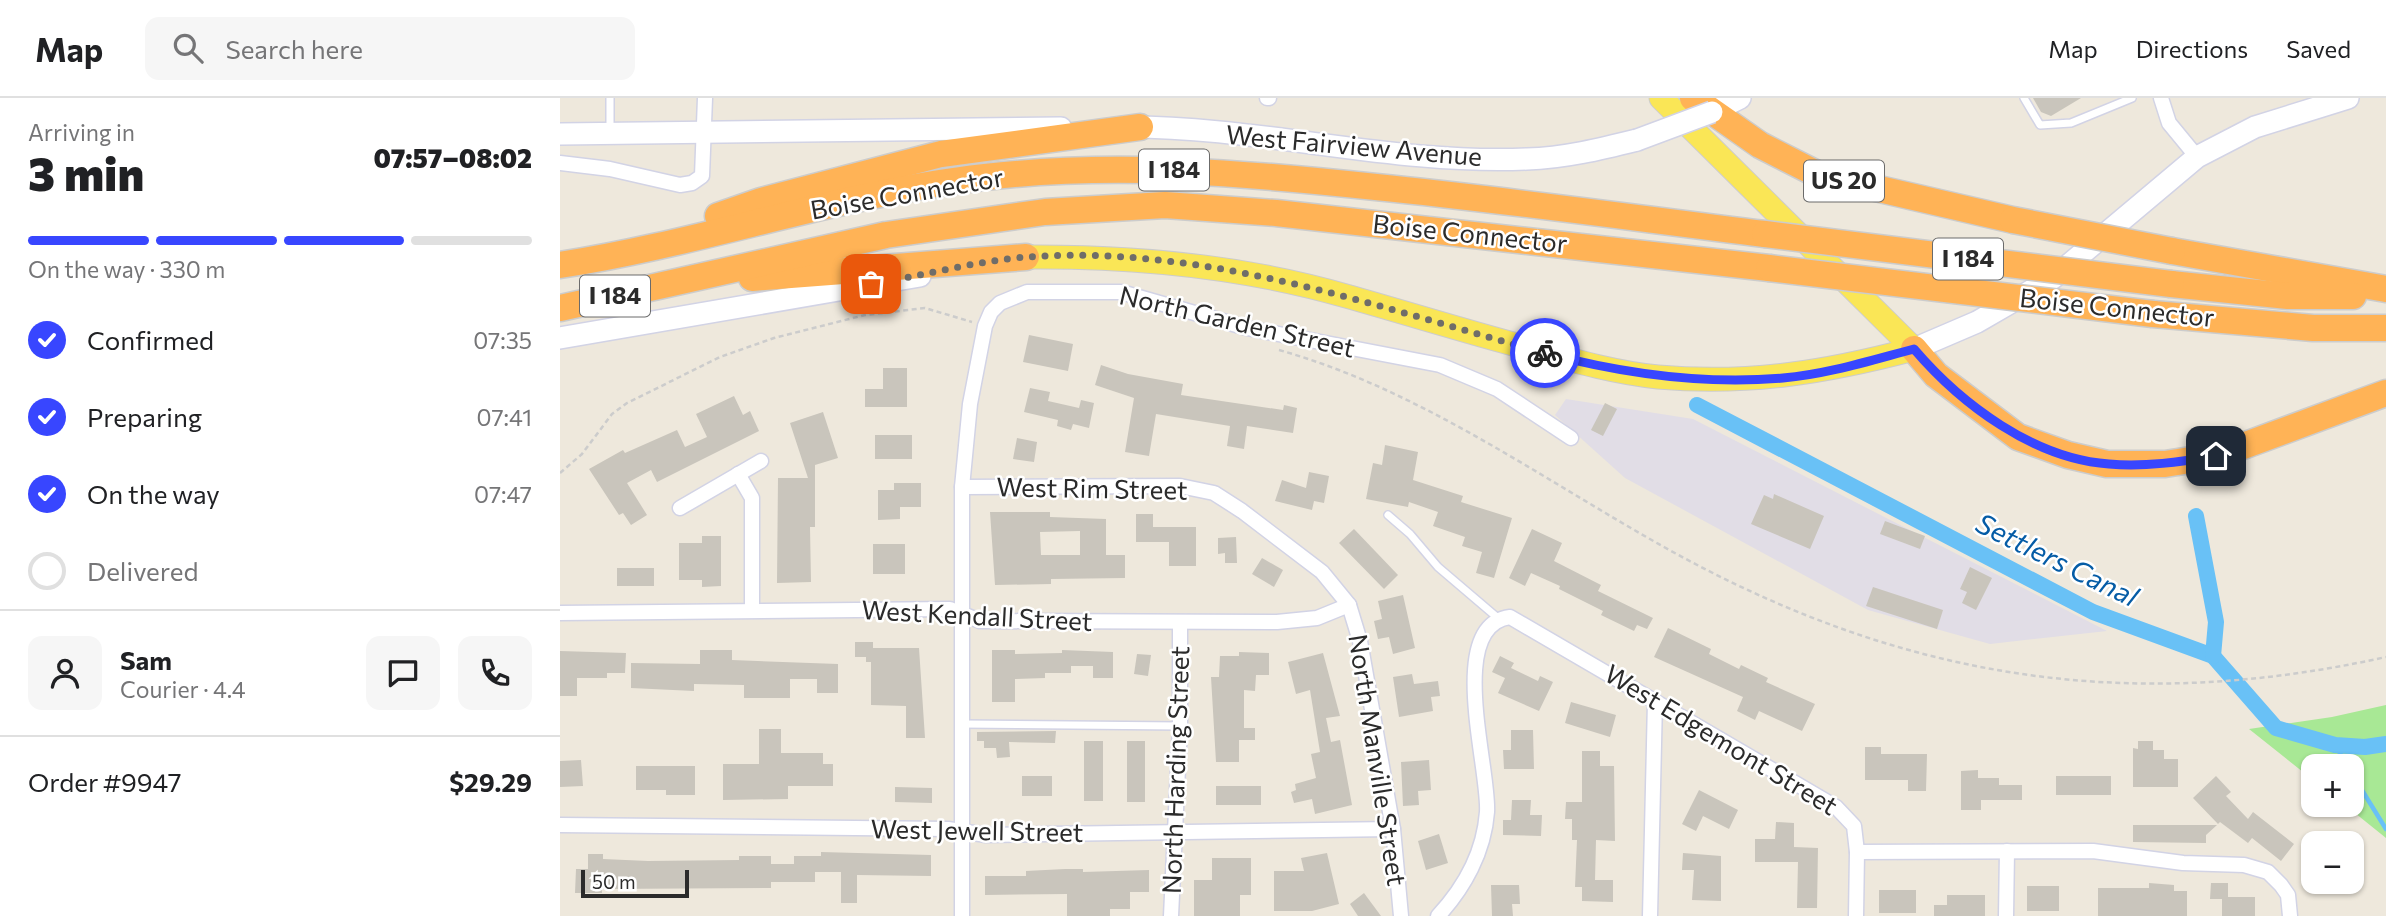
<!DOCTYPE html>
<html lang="en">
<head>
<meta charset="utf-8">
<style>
  :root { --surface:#fff; --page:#f6f6f6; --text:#202124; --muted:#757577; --line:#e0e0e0; --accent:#3846ff }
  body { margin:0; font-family:Commissioner,sans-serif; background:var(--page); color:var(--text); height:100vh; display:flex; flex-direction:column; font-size:26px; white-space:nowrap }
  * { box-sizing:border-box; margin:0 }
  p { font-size:23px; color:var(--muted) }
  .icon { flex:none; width:38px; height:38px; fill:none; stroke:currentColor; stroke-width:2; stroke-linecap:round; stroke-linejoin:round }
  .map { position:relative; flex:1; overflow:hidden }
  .side { display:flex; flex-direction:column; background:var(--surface); width:560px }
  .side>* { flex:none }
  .controls { position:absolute; left:1741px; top:656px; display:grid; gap:14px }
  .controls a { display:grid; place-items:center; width:63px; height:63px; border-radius:14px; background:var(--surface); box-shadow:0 2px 5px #0004; font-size:35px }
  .scale { position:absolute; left:21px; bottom:18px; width:108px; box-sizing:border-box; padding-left:7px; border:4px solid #2b2b2b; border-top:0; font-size:19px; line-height:24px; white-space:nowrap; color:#2b2b2b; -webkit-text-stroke:5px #fff; paint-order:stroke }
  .pin { position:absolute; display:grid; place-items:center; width:60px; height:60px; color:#fff; margin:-30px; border-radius:14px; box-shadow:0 4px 10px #0006 }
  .courier { position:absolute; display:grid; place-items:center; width:70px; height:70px; margin:-35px; border:5px solid #3846ff; border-radius:50%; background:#fff; color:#222; box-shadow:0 2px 9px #0007 }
  .headline em { font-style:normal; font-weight:800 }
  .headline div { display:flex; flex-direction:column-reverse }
  .headline { display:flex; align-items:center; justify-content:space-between; height:119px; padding:0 28px }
  h1 { font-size:46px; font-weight:800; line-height:52px }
  .bar { display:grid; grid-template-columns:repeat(4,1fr); gap:10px 7px; align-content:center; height:84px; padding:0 28px }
  .bar i { height:9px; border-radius:5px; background:var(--line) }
  .bar .active { background:var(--accent) }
  .bar p { grid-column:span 4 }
  .line { display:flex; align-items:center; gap:18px; padding:0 28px; border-top:2px solid var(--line) }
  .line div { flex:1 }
  .round { display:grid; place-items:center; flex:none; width:74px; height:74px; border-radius:14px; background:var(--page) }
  ol { padding:0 28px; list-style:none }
  li { display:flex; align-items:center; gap:21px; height:77px }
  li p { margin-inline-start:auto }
  li .icon { padding:7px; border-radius:50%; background:var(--accent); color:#fff; stroke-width:4 }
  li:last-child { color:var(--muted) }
  li i { width:38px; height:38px; border:4px solid var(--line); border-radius:50% }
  header { display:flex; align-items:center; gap:42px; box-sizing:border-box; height:98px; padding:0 35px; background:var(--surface); border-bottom:2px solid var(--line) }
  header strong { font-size:33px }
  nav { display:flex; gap:38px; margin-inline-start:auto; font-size:24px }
  .search { width:490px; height:63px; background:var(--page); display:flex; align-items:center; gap:18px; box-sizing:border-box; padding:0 24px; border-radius:14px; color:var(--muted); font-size:26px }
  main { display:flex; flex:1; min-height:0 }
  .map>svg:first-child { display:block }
</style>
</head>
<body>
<header>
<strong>Map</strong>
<div class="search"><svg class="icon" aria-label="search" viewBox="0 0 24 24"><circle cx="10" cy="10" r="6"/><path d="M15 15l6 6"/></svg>Search here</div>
<nav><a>Map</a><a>Directions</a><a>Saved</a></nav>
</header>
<main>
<section class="side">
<div class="headline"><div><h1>3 min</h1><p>Arriving in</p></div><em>07:57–08:02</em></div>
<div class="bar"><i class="active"></i><i class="active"></i><i class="active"></i><i></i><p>On the way · 330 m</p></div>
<ol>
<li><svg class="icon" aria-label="check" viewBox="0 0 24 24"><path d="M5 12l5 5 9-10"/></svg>Confirmed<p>07:35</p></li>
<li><svg class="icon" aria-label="check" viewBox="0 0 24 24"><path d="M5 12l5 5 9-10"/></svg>Preparing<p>07:41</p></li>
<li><svg class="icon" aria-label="check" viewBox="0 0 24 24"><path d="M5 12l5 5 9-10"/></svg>On the way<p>07:47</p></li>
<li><i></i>Delivered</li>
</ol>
<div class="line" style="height:126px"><a class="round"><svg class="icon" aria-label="person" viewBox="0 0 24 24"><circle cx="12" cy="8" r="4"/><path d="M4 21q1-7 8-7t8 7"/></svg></a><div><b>Sam</b><p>Courier · 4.4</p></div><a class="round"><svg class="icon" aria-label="chat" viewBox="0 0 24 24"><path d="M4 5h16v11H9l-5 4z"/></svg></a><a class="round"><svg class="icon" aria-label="phone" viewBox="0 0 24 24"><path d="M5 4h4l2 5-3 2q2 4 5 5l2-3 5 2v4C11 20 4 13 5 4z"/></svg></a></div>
<div class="line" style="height:91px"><div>Order #9947</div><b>$29.29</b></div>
</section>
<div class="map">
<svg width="1826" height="818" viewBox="0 0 1826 818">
  <rect width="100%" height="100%" fill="#eee8dc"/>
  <path fill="#e1dde6" d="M1006 301 1133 321 1547 533 1430 546 1308 512 1065 380 995 317Z"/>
  <path fill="#a8e895" d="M1826 607V740L1785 707H1792V668H1754L1753 682 1689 631 1772 619Z"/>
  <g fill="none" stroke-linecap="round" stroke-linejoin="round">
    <g stroke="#69c1f6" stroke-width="4.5">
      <path d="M1775 647 1788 668"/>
      <path d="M1792 676 1826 731"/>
    </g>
    <g stroke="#69c1f6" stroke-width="16">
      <path d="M1137 307 1533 514 1653 558 1716 630 1775 647 1805 649 1826 646"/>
      <path d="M1636 418 1656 524 1653 558"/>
    </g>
  </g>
  <g fill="#c9c5bc" fill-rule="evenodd">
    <path d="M1473 0H1521L1491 18 1481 14Z"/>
    <path d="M469 237 513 246 508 273 463 264Z"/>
    <path d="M541 267 568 276 623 286 621 297 723 312 724 307 737 310 733 335 687 328 684 351 667 348 670 328 596 316 589 358 565 354 574 300 535 287Z"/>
    <path d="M323 270H347V309H305V291H323Z"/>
    <path d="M470 290 490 294 488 303 519 310 521 302 534 305 529 330 513 326 511 332 497 328 498 322 464 314Z"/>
    <path d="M174 298 183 317 190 313 199 333 97 384 91 372 67 385 87 417 71 427 63 415 59 417 29 371 63 352 65 355 117 332 125 349 147 339 136 316Z"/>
    <path d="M1045 305 1057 311 1043 338 1031 332Z"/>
    <path d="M263 314 278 360 255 367V429H250L251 484 217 485 218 380H248L230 325Z"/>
    <rect x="315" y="337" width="37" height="24"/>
    <path d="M457 340 477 344 474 364 453 361Z"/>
    <path d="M825 347 858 354 853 382 903 398 901 404 952 420 934 480 916 475 922 454 902 448 905 439 873 428 878 414 849 404 848 409 806 401 813 365 822 367Z"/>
    <path d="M749 374 769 378 764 405 754 403 752 412 715 403 722 382 746 390Z"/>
    <path d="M334 385H361V409H340V421L318 422V392H334Z"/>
    <path d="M1214 396 1264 418 1250 451 1191 426 1204 397 1213 401Z"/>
    <path d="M430 414H490V419L546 421V457H565V480L491 481V486L435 487ZM520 433V457H481L480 434Z"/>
    <path d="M576 416H593V429H636V468H609V444H576Z"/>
    <path d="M1325 423 1365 438 1360 451 1320 436Z"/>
    <path d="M794 431 838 477 824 491 779 445Z"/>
    <path d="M972 431 1002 445 994 463 1041 487 1038 493 1093 520 1087 531 1077 527 1074 533 1041 517 1043 513 999 491 1000 488 971 475 965 488 949 480Z"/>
    <path d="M142 438H161V488L142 489V482H119V445H142Z"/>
    <path d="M676 439 677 465H665V455L658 456V440Z"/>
    <rect x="313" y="446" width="32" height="30"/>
    <path d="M702 460 723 472 714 489 692 476Z"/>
    <path d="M1410 469 1432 480 1416 512 1402 505 1407 494 1400 491Z"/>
    <rect x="57" y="470" width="37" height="18"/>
    <path d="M1313 489 1383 512 1377 531 1306 508Z"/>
    <path d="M843 497 855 550 833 556 829 539 818 541 814 523 822 521 818 503Z"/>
    <path d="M1108 530 1151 551 1149 556 1179 571 1181 567 1208 580 1206 584 1255 606 1242 633 1199 613 1195 622 1177 613 1183 599 1094 559Z"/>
    <path d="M295 544H313V550H359L365 640H346V608L311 607V564H306V559H295Z"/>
    <path d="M140 552H172V562L278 566V595H257V581H230V600H184V587L134 586V593L71 590V565L140 566Z"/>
    <path d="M432 552H455V556L502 555V552L553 554V580H533V568H511V575H485V580L455 581V604H432Z"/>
    <path d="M0 553 66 555 65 575H47V580H17V598H0Z"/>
    <path d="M679 554 709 555V577H696L695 593 684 592V630H695V642H679V664H656L651 579H659L660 558H679Z"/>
    <path d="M763 555 780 618 766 620 771 644 780 642 792 707 755 716 752 701 734 705 731 694 736 692 735 686 756 680 751 656 760 654 750 592 736 596 728 564Z"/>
    <path d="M577 556 591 557 588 578 574 576Z"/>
    <path d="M940 558 954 565 951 570 978 583 980 578 993 584 979 613 938 595 945 580 932 574Z"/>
    <path d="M852 576 854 586 878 583 880 598 871 599 873 613 839 619 833 579Z"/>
    <path d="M1011 604 1056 617 1050 639 1005 625Z"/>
    <path d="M199 631H221V655H263V666H273V688H228V701L163 702V666H199Z"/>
    <path d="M951 632H973L974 671H944L943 652H951Z"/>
    <path d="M496 633 495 645 449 644 450 659 437 660 436 650H424V643H417V634Z"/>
    <rect x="524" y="643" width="19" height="60"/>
    <rect x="567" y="643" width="18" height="61"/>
    <path d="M1578 643H1593V652H1604V661H1618V689H1573V650L1578 651Z"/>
    <path d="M1305 649H1321V656H1367L1366 693H1348V682H1305Z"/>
    <path d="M1022 653H1040V668H1054L1055 743 1036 742 1035 782H1053V804L1022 803V789H1015L1017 742H1012V721H1005L1006 704H1022Z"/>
    <path d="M21 662 23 688 0 689V663Z"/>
    <path d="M869 662 871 692 858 693 859 707 843 708 841 664Z"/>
    <path d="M76 668H135V697H106V692H76Z"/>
    <path d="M1418 672V680H1439V687H1462V702H1421V712H1401V673Z"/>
    <rect x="462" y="678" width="30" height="20"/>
    <rect x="1496" y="678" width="55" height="19"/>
    <path d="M1656 678 1671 694 1666 698 1688 721 1693 714 1734 746 1721 763 1692 740 1688 745 1660 724 1658 726 1633 700Z"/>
    <rect x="656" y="688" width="45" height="19"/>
    <path d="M335 689 372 690V705L335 704Z"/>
    <path d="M1139 692 1178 712 1169 731 1143 718 1136 733 1122 726Z"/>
    <path d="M952 702H971L970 717H982L981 738 943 737V722H951Z"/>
    <path d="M1216 724 1234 725V749L1258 750 1257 810H1237L1238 764H1195V741H1215Z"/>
    <path d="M1573 727H1657L1646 737V745L1573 744Z"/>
    <path d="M879 736 888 765 866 772 858 743Z"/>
    <path d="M261 754 371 757V778L297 777V805H281V774H255V784H211V790L42 791V795H15L16 771H28V756H43V761L88 763 179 762V758H211V766H234V758H261Z"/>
    <path d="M767 755 779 806 752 813H714V773H744L741 760Z"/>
    <path d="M1123 755 1161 758V803L1132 802 1134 772H1122Z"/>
    <path d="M652 760H691V797H680V818H634V782H652Z"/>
    <path d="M505 771H523V774L589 772V794H570V811H550V818H507V796L425 797V778H466V773Z"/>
    <path d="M1589 785 1614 787V793H1627V818H1538V790H1589Z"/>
    <path d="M1651 785H1668V799H1695V818H1662V801H1650Z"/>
    <path d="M931 787H959L960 806H952L953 818H932Z"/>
    <rect x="1467" y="788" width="32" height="25"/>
    <rect x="1319" y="792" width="37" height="23"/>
    <path d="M804 795 821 818H798L790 806Z"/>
    <path d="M1387 797H1425V818H1374V807H1387Z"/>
  </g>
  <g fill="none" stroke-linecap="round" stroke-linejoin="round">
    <g stroke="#d2d3e5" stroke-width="10">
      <g id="service">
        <path d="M50 0V34"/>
        <path d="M1464 0 1480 27 1511 25 1572 0"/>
        <path d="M828 417 850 436 878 469 939 521"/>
        <path d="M401 626 620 628"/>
      </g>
    </g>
    <g stroke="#d2d3e5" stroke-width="17">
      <g id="minor">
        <path d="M707 0H709"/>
        <path d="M1601 0 1609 25 1637 59"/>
        <path d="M0 65 50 71 120 87 132 85 142 78 145 0"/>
        <path d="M178 376 192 400V511"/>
        <path d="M402 389 620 388 654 395 682 413 762 474 789 507 800 543 833 731 841 818"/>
        <path d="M120 410 201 363"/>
        <path d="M0 515 390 511 420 523 717 524 757 520 789 507"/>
        <path d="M0 727 388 731 426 737 833 731"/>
        <path d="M402 818V389L410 306 425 228 431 214 440 205 467 194H561L687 230 880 267 937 291 1011 340"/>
        <path d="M611 818 620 628V525"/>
        <path d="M878 818C904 790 924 754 927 714 930 672 885 527 950 519L1276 709 1294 728 1297 754 1533 753 1623 765 1684 767 1708 774 1721 787 1728 797 1730 818"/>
        <path d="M1090 818 1095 603"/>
        <path d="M1296 818 1297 754"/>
        <path d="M1446 818 1447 753"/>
      </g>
    </g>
    <g stroke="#d2d3e5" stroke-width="24">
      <g id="secondary">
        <path d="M1152 14 1180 0"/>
        <path d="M564 29C699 28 832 67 967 61 1004 60 1041 51 1077 42"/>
        <path d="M0 36 501 30"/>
        <path d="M0 240 360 178"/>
        <path d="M1354 251 1417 224 1493 180 1637 59 1695 29 1788 0"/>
      </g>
    </g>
    <g stroke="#ccc" stroke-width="25">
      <g id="primary">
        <path d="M1101 0 1354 251"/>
        <path d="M466 159C574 158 682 168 786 198 850 216 914 236 979 253 1018 264 1058 275 1098 279 1189 287 1267 274 1354 251"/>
      </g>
    </g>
    <g stroke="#ccc" stroke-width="29">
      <g id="motorway">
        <path d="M1133 0 1200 47 1259 77 1453 122"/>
        <path d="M158 118 201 103 381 56 580 29"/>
        <path d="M1612 153 1826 191"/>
        <path d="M0 167C143 145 281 95 425 79 556 64 685 75 816 89 946 102 1075 120 1205 136"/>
        <path d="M192 180 466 159"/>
        <path d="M1611 186 1728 198H1793"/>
        <path d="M0 210 326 137 485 114 605 107 716 115 1209 170"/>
        <path d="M1593 216 1753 230H1826"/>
        <path d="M1354 251 1376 277 1458 339 1508 357 1547 366H1605L1656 358 1826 295"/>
      </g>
    </g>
    <g stroke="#ccc" stroke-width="2.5" stroke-dasharray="5 3.5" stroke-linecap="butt">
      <path d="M719 252C858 291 979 379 1104 449 1338 580 1564 617 1826 559"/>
      <path d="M0 375 22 356 52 316 67 305 160 259 214 240 305 217 365 210 412 224"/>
    </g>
    <use href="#service" stroke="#fff" stroke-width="7"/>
    <use href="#minor" stroke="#fff" stroke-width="14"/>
    <use href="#secondary" stroke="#fff" stroke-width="21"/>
    <use href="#primary" stroke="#fae656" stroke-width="23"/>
    <use href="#motorway" stroke="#ffb356" stroke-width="26"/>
    <g stroke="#d2d3e5" stroke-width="24" stroke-linecap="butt">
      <path id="secondary-bridge" d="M1077 42 1152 14"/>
    </g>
    <g stroke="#ccc" stroke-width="29" stroke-linecap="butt">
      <g id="motorway-bridge">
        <path d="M1453 122 1612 153"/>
        <path d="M1205 136 1611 186"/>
        <path d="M1209 170 1593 216"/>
      </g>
    </g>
    <use href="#secondary-bridge" stroke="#fff" stroke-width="21"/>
    <use href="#motorway-bridge" stroke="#ffb356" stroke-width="26"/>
  </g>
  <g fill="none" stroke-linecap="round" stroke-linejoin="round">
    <path stroke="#6f6d69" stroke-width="7" stroke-dasharray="0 12.6" d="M311 186C362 178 415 163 467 159 645 146 816 209 985 255"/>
    <path stroke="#3846ff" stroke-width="9" d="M985 255C1064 276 1142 287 1223 280 1268 276 1312 262 1354 251 1401 306 1474 361 1549 366 1585 369 1620 364 1656 358"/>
  </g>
  <g text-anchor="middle" stroke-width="5" stroke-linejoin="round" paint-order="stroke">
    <g fill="#fff" stroke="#6b6b6b" stroke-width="2">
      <rect x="579" y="51.5" width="70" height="41" rx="5"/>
      <rect x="1244" y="62.5" width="80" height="41" rx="5"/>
      <rect x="1373" y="140.5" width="70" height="41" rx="5"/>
      <rect x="20" y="177.5" width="70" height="41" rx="5"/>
    </g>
    <g font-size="24" font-weight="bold" fill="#2b2b2b">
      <text x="614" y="80">I 184</text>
      <text x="1284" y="91">US 20</text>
      <text x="1408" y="169">I 184</text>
      <text x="55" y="206">I 184</text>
    </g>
    <g font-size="26" fill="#2b2b2b" stroke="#fff">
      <text transform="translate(794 48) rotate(5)" y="9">West Fairview Avenue</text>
      <text transform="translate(347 96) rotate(-10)" y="9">Boise Connector</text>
      <text transform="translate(910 136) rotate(6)" y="9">Boise Connector</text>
      <text transform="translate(1557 210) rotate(6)" y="9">Boise Connector</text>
      <text transform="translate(677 224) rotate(13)" y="9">North Garden Street</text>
      <text transform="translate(532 391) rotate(1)" y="9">West Rim Street</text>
      <text transform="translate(417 518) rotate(3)" y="9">West Kendall Street</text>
      <text transform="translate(1161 642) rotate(31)" y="9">West Edgemont Street</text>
      <text transform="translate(817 662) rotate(81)" y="9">North Manville Street</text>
      <text transform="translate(616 672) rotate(-88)" y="9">North Harding Street</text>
      <text transform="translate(417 733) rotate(1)" y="9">West Jewell Street</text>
    </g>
    <g font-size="28" font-style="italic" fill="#055ca6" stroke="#fff">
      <text transform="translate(1497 462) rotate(26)" y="10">Settlers Canal</text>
    </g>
  </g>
</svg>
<div class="controls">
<a>+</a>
<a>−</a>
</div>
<div class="scale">50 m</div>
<div class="pin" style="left:311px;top:186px;background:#ea580c"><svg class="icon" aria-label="bag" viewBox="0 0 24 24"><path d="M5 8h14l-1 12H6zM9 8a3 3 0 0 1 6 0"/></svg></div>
<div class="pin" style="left:1656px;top:358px;background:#1f2937"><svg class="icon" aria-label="home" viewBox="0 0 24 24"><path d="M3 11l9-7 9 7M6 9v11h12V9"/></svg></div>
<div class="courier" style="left:985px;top:255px"><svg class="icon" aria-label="bike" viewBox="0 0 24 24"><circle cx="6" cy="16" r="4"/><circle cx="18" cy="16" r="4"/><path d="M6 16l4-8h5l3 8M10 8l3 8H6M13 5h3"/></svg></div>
</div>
</main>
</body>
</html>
